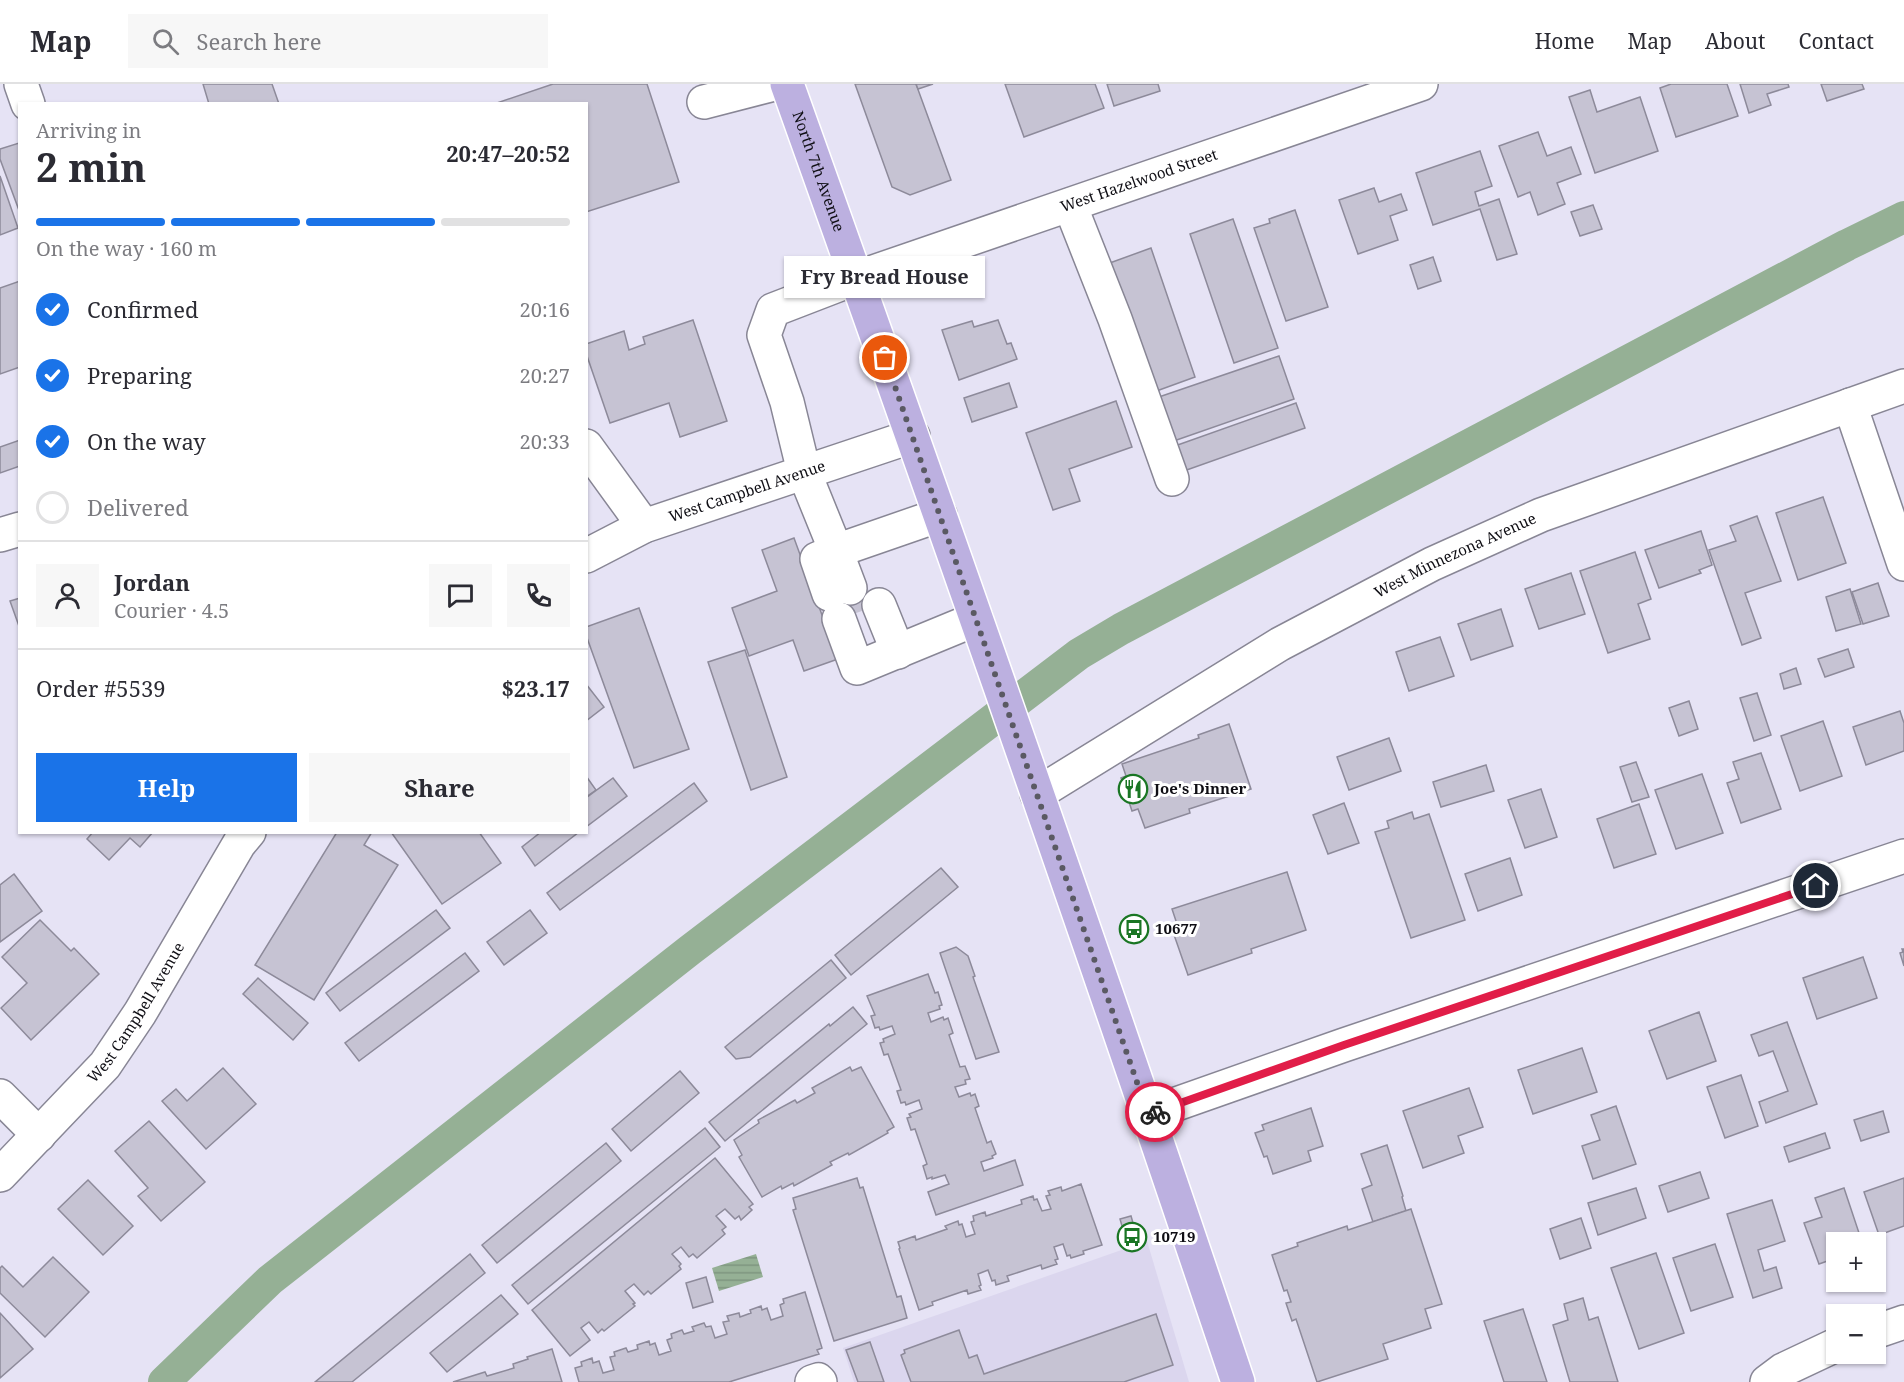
<!DOCTYPE html>
<html lang="en">
<head>
<meta charset="utf-8">
<style>
  :root { --surface:#fff; --page:#f7f7f7; --text:#2b2b33; --muted:#7c7c81; --line:#e1e1e2; --accent:#1a73e8 }
  body { margin:0; font-family:"Noto Serif",serif; background:var(--page); color:var(--text); height:100vh; display:flex; flex-direction:column; font-size:22px; white-space:nowrap }
  * { box-sizing:border-box; margin:0 }
  p { font-size:20px; color:var(--muted) }
  .icon { flex:none; width:33px; height:33px; fill:none; stroke:currentColor; stroke-width:2; stroke-linecap:round; stroke-linejoin:round }
  .map { position:relative; flex:1; overflow:hidden }
  .side { position:absolute; left:18px; top:18px; width:570px; height:732px; display:flex; flex-direction:column; background:var(--surface); border-radius:0px; box-shadow:0 2px 4px #0004 }
  .side>* { flex:none }
  .fabs { position:absolute; left:1826px; top:1148px; display:grid; gap:12px }
  .fabs a { display:grid; place-items:center; width:60px; height:60px; border-radius:0px; background:var(--surface); box-shadow:0 2px 4px #0004; font-size:30px }
  .pin { position:absolute; display:grid; place-items:center; width:51px; height:51px; color:#fff; margin:-26px; border:3px solid #fff; border-radius:50%; box-shadow:0 2px 6px #0007 }
  .courier { position:absolute; display:grid; place-items:center; width:60px; height:60px; margin:-30px; border:4px solid #e11d48; border-radius:50%; background:#fff; color:#222; box-shadow:0 2px 8px #0007 }
  .bubble { position:absolute; height:42px; border-radius:0px; background:var(--surface); box-shadow:0 2px 4px #0004; font-size:20px; font-weight:700; line-height:42px; text-align:center }
  .overview em { font-style:normal; font-weight:700 }
  .overview div { display:flex; flex-direction:column-reverse }
  .overview { display:flex; align-items:center; justify-content:space-between; height:102px; padding:0 18px }
  h1 { font-size:39px; font-weight:700; line-height:45px }
  .bar { display:grid; grid-template-columns:repeat(4,1fr); gap:9px 6px; align-content:center; height:72px; padding:0 18px }
  .bar i { height:8px; border-radius:4px; background:var(--line) }
  .bar .on { background:var(--accent) }
  .bar p { grid-column:span 4 }
  .line { display:flex; align-items:center; gap:15px; padding:0 18px; border-top:2px solid var(--line) }
  .line div { flex:1 }
  .round { display:grid; place-items:center; flex:none; width:63px; height:63px; border-radius:0px; background:var(--page) }
  ol { padding:0 18px; list-style:none }
  li { display:flex; align-items:center; gap:18px; height:66px }
  li p { margin-inline-start:auto }
  li .icon { padding:6px; border-radius:50%; background:var(--accent); color:#fff; stroke-width:4 }
  li:last-child { color:var(--muted) }
  li i { width:33px; height:33px; border:3px solid var(--line); border-radius:50% }
  .cta { display:flex; gap:12px; margin-top:auto; padding:12px 18px }
  .cta a { flex:1; height:69px; border-radius:0px; background:var(--accent); color:#fff; font-size:24px; font-weight:700; line-height:69px; text-align:center }
  .cta a+a { background:var(--page); color:var(--text) }
  header { display:flex; align-items:center; gap:36px; box-sizing:border-box; height:84px; padding:0 30px; background:var(--surface); border-bottom:2px solid var(--line) }
  header strong { font-size:28px }
  nav { display:flex; gap:33px; margin-inline-start:auto; font-size:21px }
  .search { width:420px; height:54px; background:var(--page); display:flex; align-items:center; gap:15px; box-sizing:border-box; padding:0 21px; border-radius:0px; color:var(--muted); font-size:22px }
  .map>svg:first-child { display:block }
</style>
</head>
<body>
<header>
<strong>Map</strong>
<div class="search"><svg class="icon" aria-label="search" viewBox="0 0 24 24"><circle cx="10" cy="10" r="6"/><path d="M15 15l6 6"/></svg>Search here</div>
<nav><a>Home</a><a>Map</a><a>About</a><a>Contact</a></nav>
</header>
<div class="map">
<svg width="1904" height="1298" viewBox="0 0 1904 1298">
  <defs>
    <pattern id="water-rules" width="6" height="5" patternUnits="userSpaceOnUse" patternTransform="scale(1.5)"><rect width="6" height="5" fill="#95b095"/><path d="M0 2.5h6" fill="none" stroke="#7f9680"/></pattern>
  </defs>
  <rect width="100%" height="100%" fill="#e6e3f5"/>
  <path fill="#dbd6ee" d="M1147 1157 1189 1298H854L843 1264Z"/>
  <path fill="url(#water-rules)" d="M756 1170 763 1193 719 1207 712 1184Z"/>
  <g fill="none" stroke-linecap="round" stroke-linejoin="round">
    <path stroke="#95b095" stroke-width="32" d="M164 1298 270 1196 690 866 1079 570 1121 545 1847 161 1904 133"/>
  </g>
  <g fill="#c6c3d3" stroke="#8d8a9a" stroke-width="1.5">
    <path d="M203 0H272L279 20H209Z"/>
    <path d="M553 0H647L679 98 586 128V20H494Z"/>
    <path d="M855 0H916L951 96 910 111 892 103Z"/>
    <path d="M916 0H933L918 5Z"/>
    <path d="M1005 0H1095L1104 24 1024 53Z"/>
    <path d="M1107 0H1158L1160 7 1114 22Z"/>
    <path d="M1671 0H1727L1738 32 1676 53 1660 4Z"/>
    <path d="M1740 0H1788L1789 3 1767 10 1771 21 1749 29Z"/>
    <path d="M1821 0H1862L1864 5 1827 17Z"/>
    <path d="M1590 6 1597 28 1640 13 1658 67 1595 89 1569 13Z"/>
    <path d="M1538 48 1547 72 1571 63 1581 90 1557 99 1565 120 1538 131 1530 108 1518 113 1499 62Z"/>
    <path d="M19 59 20 60V129L0 75V65Z"/>
    <path d="M1480 67 1492 102 1475 108 1479 122 1499 115 1517 170 1497 176 1480 125 1433 141 1416 89Z"/>
    <path d="M0 92 18 144 0 151Z"/>
    <path d="M1374 104 1379 118 1401 110 1407 126 1390 132 1398 156 1358 170 1339 116Z"/>
    <path d="M1593 121 1602 145 1580 152 1571 128Z"/>
    <path d="M1295 126 1328 223 1286 237 1254 144 1270 139 1269 135Z"/>
    <path d="M1233 135 1278 264 1234 279 1190 150Z"/>
    <path d="M1151 164 1195 293 1151 309 1107 180Z"/>
    <path d="M1433 173 1441 197 1418 205 1410 181Z"/>
    <path d="M20 197V283L0 290V204Z"/>
    <path d="M693 236 727 337 680 353 669 319 610 339 586 269V260L624 247 629 266 645 260 643 253Z"/>
    <path d="M998 236 1007 260 1011 259 1017 275 959 296 942 246 972 237 974 243Z"/>
    <path d="M1279 272 1294 315 1168 359 1153 315Z"/>
    <path d="M1009 299 1017 323 972 338 964 314Z"/>
    <path d="M1116 317 1132 363 1069 385 1080 417 1053 426 1026 349Z"/>
    <path d="M1296 319 1305 344 1181 388 1172 363Z"/>
    <path d="M20 356V382L0 389V363Z"/>
    <path d="M1823 413 1846 479 1798 496 1776 429Z"/>
    <path d="M1757 432 1781 497 1745 509 1761 554 1742 561 1709 466 1736 457 1730 442Z"/>
    <path d="M1701 447 1712 481 1699 486 1701 489 1659 504 1645 466Z"/>
    <path d="M794 454 838 575 804 587 793 556 749 572 732 524 777 507 762 466Z"/>
    <path d="M1635 468 1651 515 1638 520 1650 555 1608 569 1580 487Z"/>
    <path d="M1571 489 1585 530 1539 545 1525 505Z"/>
    <path d="M1878 499 1889 532 1863 540 1852 508Z"/>
    <path d="M1850 505 1861 540 1836 547 1826 513Z"/>
    <path d="M20 514V545L10 517Z"/>
    <path d="M639 524 689 665 634 684 586 551V543Z"/>
    <path d="M1501 525 1513 562 1471 576 1458 540Z"/>
    <path d="M1440 553 1454 592 1409 607 1396 568Z"/>
    <path d="M1848 565 1854 583 1825 593 1818 575Z"/>
    <path d="M745 566 787 693 751 706 708 578Z"/>
    <path d="M1796 584 1801 600 1784 605 1780 590Z"/>
    <path d="M586 600 604 623 586 637Z"/>
    <path d="M1757 609 1771 651 1754 657 1740 614Z"/>
    <path d="M1689 617 1698 645 1679 652 1669 624Z"/>
    <path d="M1900 627 1904 639V667L1866 681 1853 643Z"/>
    <path d="M1823 637 1842 692 1800 707 1781 652Z"/>
    <path d="M1229 640 1251 705 1189 725 1190 729 1145 744 1138 725 1132 727 1121 694 1126 692 1122 680 1199 654 1198 651Z"/>
    <path d="M1389 654 1401 687 1349 706 1337 673Z"/>
    <path d="M1761 669 1781 725 1741 739 1727 699 1739 695 1733 678Z"/>
    <path d="M1636 678 1649 713 1632 718 1620 683Z"/>
    <path d="M1486 681 1494 707 1441 723 1433 698Z"/>
    <path d="M1702 690 1723 749 1676 765 1655 706Z"/>
    <path d="M586 692 596 706 586 713Z"/>
    <path d="M613 694 627 712 586 743V714Z"/>
    <path d="M694 699 707 717 560 826 547 809Z"/>
    <path d="M1541 705 1557 753 1525 764 1508 716Z"/>
    <path d="M1344 719 1359 759 1328 770 1313 731Z"/>
    <path d="M1639 720 1656 770 1614 784 1597 735Z"/>
    <path d="M1412 728 1414 735 1429 730 1465 836 1411 854 1375 748 1389 744 1387 737Z"/>
    <path d="M93 748H153L140 763 130 754 109 776 87 755Z"/>
    <path d="M337 748H372L364 761 398 781 314 916 255 881Z"/>
    <path d="M391 748H479L501 779 442 820Z"/>
    <path d="M541 748H579L535 782 522 763Z"/>
    <path d="M1510 774 1522 811 1478 827 1465 790Z"/>
    <path d="M941 784 958 803 851 891 835 871Z"/>
    <path d="M1287 788 1306 846 1251 865 1252 869 1188 891 1172 845 1178 843 1172 825Z"/>
    <path d="M14 790 42 827 0 858V801Z"/>
    <path d="M436 826 450 844 340 927 326 909Z"/>
    <path d="M530 826 547 849 504 881 487 858Z"/>
    <path d="M40 836 71 867 74 864 99 890 31 956 1 924 27 899 2 873Z"/>
    <path d="M956 863 968 872 975 892 973 893 999 968 976 975 940 869Z"/>
    <path d="M1902 865H1904V882L1900 869 1903 868Z"/>
    <path d="M465 869 479 887 359 977 345 959Z"/>
    <path d="M1863 873 1877 914 1817 935 1803 894Z"/>
    <path d="M831 876 846 894 750 973 736 975 725 963Z"/>
    <path d="M928 890 935 909 938 908 942 921 939 922 940 925 928 929 931 938 943 933 944 936 948 934 953 949 949 951 960 983 965 982 970 995 965 996 966 1000 955 1003 959 1013 970 1009 971 1012 975 1010 979 1022 975 1024 987 1059 991 1057 996 1070 992 1072 993 1074 981 1078 984 1087 1015 1076 1023 1101 936 1131 928 1108 949 1100 945 1091 932 1095V1093L927 1095 923 1082 927 1080 915 1045 911 1046 907 1034 911 1033 909 1030 922 1025 919 1016 906 1021 905 1018 901 1019 897 1007 901 1006 888 970 884 971 880 959 884 958 883 955 895 950 892 942 880 946 879 943 875 944 871 932 875 931 867 912Z"/>
    <path d="M258 894 308 939 293 956 243 910Z"/>
    <path d="M853 923 867 940 725 1057 709 1038 829 940 830 942Z"/>
    <path d="M1699 928 1716 977 1667 995 1649 947Z"/>
    <path d="M1787 938 1817 1020 1766 1039 1759 1018 1788 1007 1773 967 1759 972 1751 951Z"/>
    <path d="M1582 964 1597 1008 1533 1030 1518 986Z"/>
    <path d="M850 983 852 987 861 983 894 1043 887 1047 888 1049 849 1071 848 1069 830 1078 832 1081 794 1102 793 1099 782 1105 781 1102 762 1113 739 1073 742 1071 734 1056 759 1039 758 1036 795 1016 797 1019 815 1009 812 1004Z"/>
    <path d="M223 984 256 1020 206 1065 162 1017 176 1005 187 1017Z"/>
    <path d="M680 987 699 1009 631 1067 612 1045Z"/>
    <path d="M1741 991 1758 1042 1725 1054 1707 1003Z"/>
    <path d="M1469 1004 1483 1043 1458 1052 1464 1069 1423 1084 1403 1027Z"/>
    <path d="M1616 1022 1636 1080 1593 1095 1582 1062 1600 1056 1591 1031Z"/>
    <path d="M1311 1024 1323 1062 1308 1067 1311 1077 1273 1090 1267 1072 1264 1073 1255 1049 1264 1046 1262 1041Z"/>
    <path d="M1883 1027 1889 1048 1861 1057 1854 1036Z"/>
    <path d="M149 1037 205 1098 161 1137 138 1112 148 1104 115 1067Z"/>
    <path d="M705 1044 720 1063 528 1220 512 1201Z"/>
    <path d="M1825 1049 1830 1064 1789 1078 1784 1063Z"/>
    <path d="M606 1059 621 1077 497 1179 482 1161Z"/>
    <path d="M1387 1061 1403 1112 1402 1113 1406 1127 1373 1138 1362 1105 1372 1101 1361 1070Z"/>
    <path d="M715 1074 753 1120 749 1123 752 1126 741 1136 739 1132 735 1135 725 1125 716 1132 726 1143 722 1146 725 1150 697 1174 693 1170 689 1173 681 1163 672 1170 681 1180 679 1182 681 1185 651 1210 648 1207 644 1211 634 1200 625 1207 635 1219 633 1220 635 1222 604 1247 602 1245 598 1249 589 1238 581 1244 590 1256 570 1272 532 1226Z"/>
    <path d="M1700 1088 1709 1114 1668 1128 1659 1102Z"/>
    <path d="M857 1094 860 1104 863 1103 897 1213 901 1212 907 1234 834 1257 793 1126 796 1125 793 1114Z"/>
    <path d="M1904 1094V1142L1879 1151 1864 1108Z"/>
    <path d="M88 1096 133 1142 103 1171 58 1125Z"/>
    <path d="M1081 1100 1102 1161 1083 1167 1084 1170 1071 1174 1070 1171 1067 1172 1063 1160 1054 1163 1058 1175 1055 1176 1057 1180 1042 1185 1041 1181 1007 1192 1009 1197 996 1201 995 1196 992 1197 988 1186 978 1190 981 1201 979 1202 981 1206 968 1210 967 1206 932 1218 933 1221 919 1226 899 1165 900 1164 898 1158 915 1152 916 1156 947 1145 945 1142 958 1137 959 1141 962 1140 966 1153 975 1150 971 1138 974 1137 973 1132 985 1128 986 1132 1022 1120 1021 1116 1033 1112 1034 1116 1037 1115 1042 1127 1051 1125 1046 1112 1050 1111 1048 1107 1061 1103 1062 1107Z"/>
    <path d="M1636 1104 1646 1134 1598 1151 1588 1119Z"/>
    <path d="M1844 1104 1862 1158H1836V1174L1819 1180 1804 1139 1822 1133 1815 1114Z"/>
    <path d="M1772 1116 1785 1157 1758 1166 1764 1187 1776 1183 1782 1204 1753 1214 1727 1130Z"/>
    <path d="M1411 1125 1442 1220 1425 1225 1431 1244 1383 1260 1388 1275 1317 1298 1296 1235 1292 1237 1286 1219 1291 1218 1287 1206 1284 1207 1272 1171 1298 1162 1297 1159 1347 1142 1348 1146Z"/>
    <path d="M1131 1132 1138 1156 1127 1159 1120 1135Z"/>
    <path d="M1581 1134 1591 1164 1560 1175 1550 1145Z"/>
    <path d="M1715 1160 1733 1213 1691 1227 1673 1174Z"/>
    <path d="M1656 1169 1684 1249 1639 1265 1611 1184Z"/>
    <path d="M470 1170 485 1189 352 1298H315Z"/>
    <path d="M53 1173 89 1208 45 1253 0 1209V1184L2 1182 23 1203Z"/>
    <path d="M706 1193 713 1218 693 1224 686 1199Z"/>
    <path d="M805 1208 822 1264 817 1266 819 1270 729 1298H579L575 1284 582 1282 581 1278 592 1274 593 1279 599 1277 603 1289 614 1286 610 1273 615 1272 614 1268 626 1264 628 1268 638 1265 637 1261 649 1257 650 1261 655 1259 659 1271 671 1267 667 1256 672 1254 671 1250 682 1246 684 1250 694 1247 692 1243 704 1239 706 1243 711 1242 715 1254 727 1250 723 1238 729 1237 727 1232 739 1229 740 1233 751 1229 750 1226 761 1222 762 1226 767 1224 771 1236 783 1232 780 1221 784 1219 783 1215Z"/>
    <path d="M501 1211 518 1230 447 1288 430 1269Z"/>
    <path d="M1583 1214 1589 1236 1598 1233 1618 1298H1570L1553 1241 1568 1236 1564 1220Z"/>
    <path d="M1523 1225 1547 1298H1504L1484 1237Z"/>
    <path d="M0 1229 33 1265 0 1294Z"/>
    <path d="M1156 1230 1173 1281 1124 1298H911L901 1271 905 1269 904 1266 959 1246 969 1274 977 1271 984 1290Z"/>
    <path d="M870 1258 884 1298H858L846 1266Z"/>
    <path d="M552 1265 562 1298H453L485 1288 487 1292 514 1284 513 1280 528 1275 527 1273Z"/>
  </g>
  <g fill="none" stroke-linecap="round" stroke-linejoin="round">
    <path stroke="#c6c3d3" stroke-width="33" stroke-dasharray="33 16" stroke-linecap="butt" d="M850 504 859 528"/>
    <g stroke="#888695" stroke-width="36">
      <g id="minor">
        <path d="M21 0 28 20"/>
        <path d="M704 18 774 0"/>
        <path d="M1070 121 1115 235 1172 395"/>
        <path d="M1850 321 1904 480"/>
        <path d="M586 362 644 442"/>
        <path id="s1" d="M940 431 836 467 804 388 787 318 764 251 773 226 856 194 1421 0"/>
        <path d="M0 451 20 445"/>
        <path id="s2" d="M586 472 644 442 913 352"/>
        <path d="M829 510 817 475 836 467 850 504"/>
        <path d="M879 521 898 568"/>
        <path d="M839 535 857 584 976 535"/>
        <path id="s3" d="M1037 710 1280 560 1432 480 1541 431 1904 302"/>
        <path d="M0 1012 39 1051"/>
        <path d="M1148 1030 1344 961 1904 772"/>
        <path id="s4" d="M0 1091 105 981 140 929 239 760 249 748"/>
        <path d="M1875 1248 1904 1238"/>
        <path d="M812 1298 818 1296 820 1298"/>
        <path d="M1767 1298 1783 1286 1836 1261"/>
      </g>
    </g>
    <g stroke="#fff" stroke-width="36">
      <g id="major">
        <path id="s5" d="M787 0C941 431 1093 864 1238 1298"/>
      </g>
    </g>
    <use href="#minor" stroke="#fff" stroke-width="33"/>
    <use href="#major" stroke="#bcb0e0" stroke-width="33"/>
  </g>
  <g fill="none" stroke-linecap="round" stroke-linejoin="round">
    <path stroke="#5a5963" stroke-width="6" stroke-dasharray="0 10.8" d="M885 274 1148 1030 1155 1028"/>
    <path stroke="#e11d48" stroke-width="8" d="M1155 1028 1344 961 1816 802"/>
  </g>
  <defs>
    <g id="restaurant-ring" transform="scale(1.5)"><circle r="9.5" fill="#fff" stroke="#1a7624" stroke-width="1.5"/><path d="M-5-6h1v4h1v-4h1v4h1v-4h1v5L-1.5 .5V6h-2V.5L-5-1ZM5-6V6H3V1.5H1.5Q1.5-4 5-6Z" fill="#1a7624"/></g>
    <g id="bus-ring" transform="scale(1.5)"><circle r="9.5" fill="#fff" stroke="#1a7624" stroke-width="1.5"/><path d="M-5-6H5V4H4V6H2V4H-2V6H-4V4H-5ZM-3.5-4V0h7V-4ZM-3.5 1.2v1.5H-2V1.2ZM2 1.2v1.5H3.5V1.2Z" fill="#1a7624"/></g>
  </defs>
  <g fill-rule="evenodd">
    <use href="#restaurant-ring" x="1133" y="705"/>
    <use href="#bus-ring" x="1134" y="845"/>
    <use href="#bus-ring" x="1132" y="1153"/>
  </g>
  <g text-anchor="middle" stroke-width="6" stroke-linejoin="round" paint-order="stroke">
    <g font-size="15" fill="#0f0e14" stroke="#fff">
      <text dy="5" stroke="none"><textPath href="#s5" startOffset="93">North 7th Avenue</textPath></text>
      <text dy="5" stroke="none"><textPath href="#s1" startOffset="753">West Hazelwood Street</textPath></text>
      <text dy="5" stroke="none"><textPath href="#s2" startOffset="174">West Campbell Avenue</textPath></text>
      <text dy="5" stroke="none"><textPath href="#s3" startOffset="482">West Minnezona Avenue</textPath></text>
      <text dy="5" stroke="none"><textPath href="#s4" startOffset="213">West Campbell Avenue</textPath></text>
    </g>
    <g font-size="15" font-weight="bold" fill="#0f0e14" stroke="#fff" text-anchor="start">
      <text x="1154" y="710">Joe's Dinner</text>
      <text x="1155" y="850">10677</text>
      <text x="1153" y="1158">10719</text>
    </g>
  </g>
</svg>
<div class="fabs">
<a>+</a>
<a>−</a>
</div>
<div class="pin" style="left:885px;top:274px;background:#ea580c"><svg class="icon" aria-label="bag" viewBox="0 0 24 24"><path d="M5 8h14l-1 12H6zM9 8a3 3 0 0 1 6 0"/></svg></div>
<div class="pin" style="left:1816px;top:802px;background:#1f2937"><svg class="icon" aria-label="home" viewBox="0 0 24 24"><path d="M3 11l9-7 9 7M6 9v11h12V9"/></svg></div>
<div class="courier" style="left:1155px;top:1028px"><svg class="icon" aria-label="bike" viewBox="0 0 24 24"><circle cx="6" cy="16" r="4"/><circle cx="18" cy="16" r="4"/><path d="M6 16l4-8h5l3 8M10 8l3 8H6M13 5h3"/></svg></div>
<div class="bubble" style="left:784px;top:172px;width:201px">Fry Bread House</div>
<section class="side">
<div class="overview"><div><h1>2 min</h1><p>Arriving in</p></div><em>20:47–20:52</em></div>
<div class="bar"><i class="on"></i><i class="on"></i><i class="on"></i><i></i><p>On the way · 160 m</p></div>
<ol>
<li><svg class="icon" aria-label="check" viewBox="0 0 24 24"><path d="M5 12l5 5 9-10"/></svg>Confirmed<p>20:16</p></li>
<li><svg class="icon" aria-label="check" viewBox="0 0 24 24"><path d="M5 12l5 5 9-10"/></svg>Preparing<p>20:27</p></li>
<li><svg class="icon" aria-label="check" viewBox="0 0 24 24"><path d="M5 12l5 5 9-10"/></svg>On the way<p>20:33</p></li>
<li><i></i>Delivered</li>
</ol>
<div class="line" style="height:108px"><a class="round"><svg class="icon" aria-label="person" viewBox="0 0 24 24"><circle cx="12" cy="8" r="4"/><path d="M4 21q1-7 8-7t8 7"/></svg></a><div><b>Jordan</b><p>Courier · 4.5</p></div><a class="round"><svg class="icon" aria-label="chat" viewBox="0 0 24 24"><path d="M4 5h16v11H9l-5 4z"/></svg></a><a class="round"><svg class="icon" aria-label="phone" viewBox="0 0 24 24"><path d="M5 4h4l2 5-3 2q2 4 5 5l2-3 5 2v4C11 20 4 13 5 4z"/></svg></a></div>
<div class="line" style="height:78px"><div>Order #5539</div><b>$23.17</b></div>
<div class="cta"><a>Help</a><a>Share</a></div>
</section>
</div>
</body>
</html>
